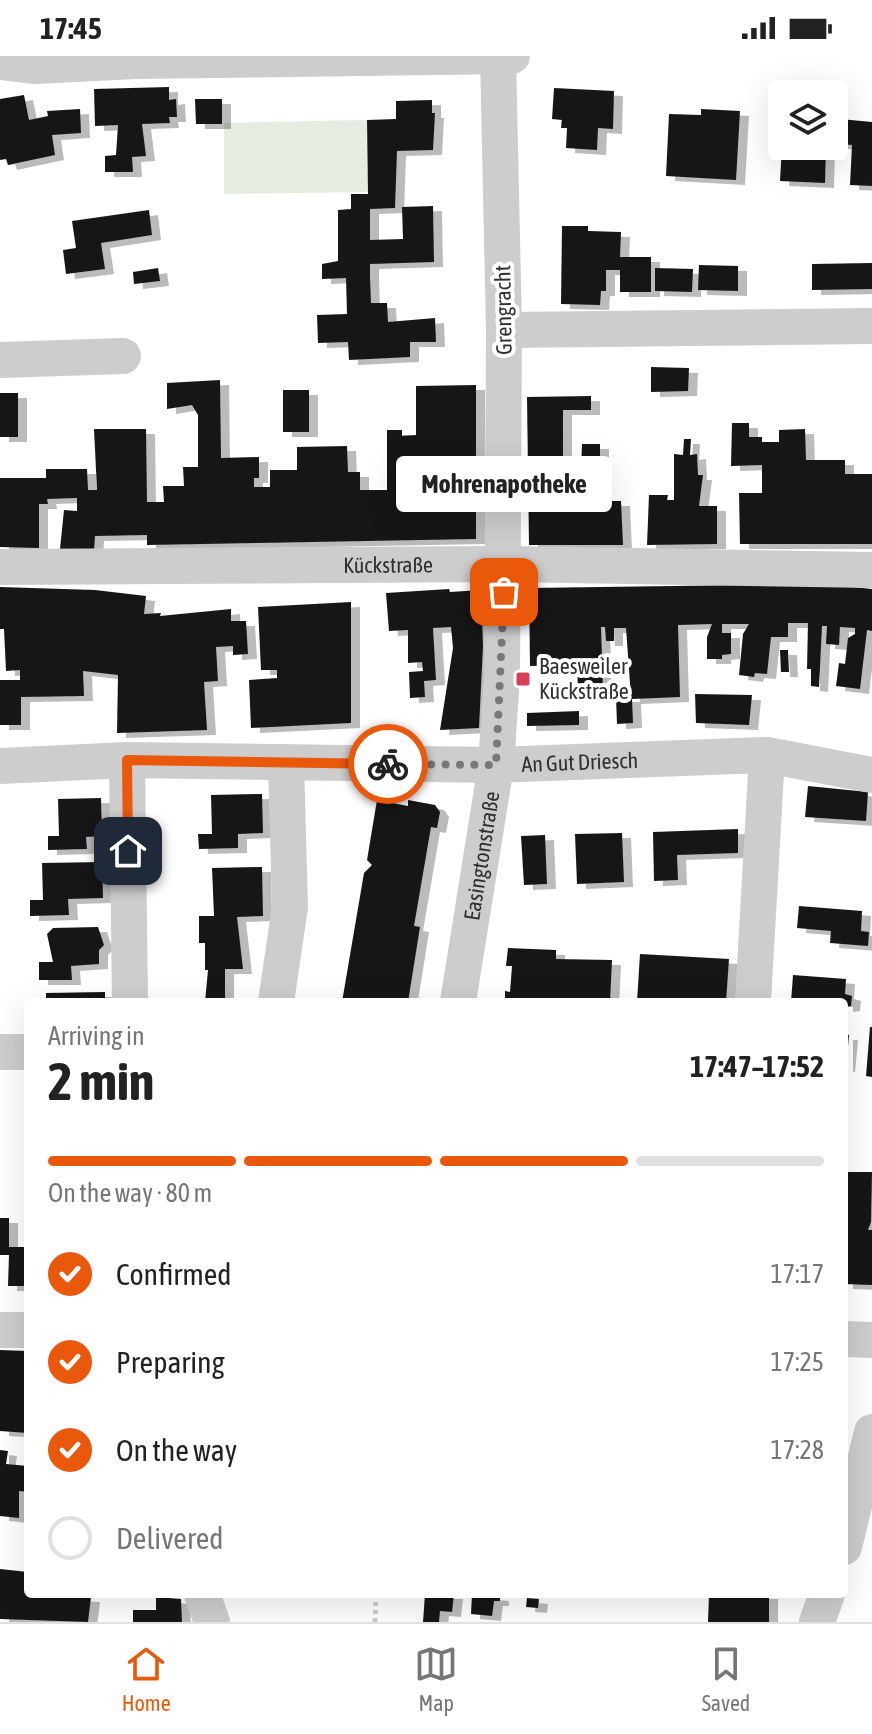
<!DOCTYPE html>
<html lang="en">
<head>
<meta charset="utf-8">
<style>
  :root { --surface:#fff; --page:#f2f2f2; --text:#222; --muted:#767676; --line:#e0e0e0; --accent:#ea580c }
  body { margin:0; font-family:"Asap Condensed",sans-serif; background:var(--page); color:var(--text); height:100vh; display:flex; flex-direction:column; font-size:30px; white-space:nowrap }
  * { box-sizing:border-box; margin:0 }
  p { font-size:26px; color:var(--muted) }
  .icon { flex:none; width:44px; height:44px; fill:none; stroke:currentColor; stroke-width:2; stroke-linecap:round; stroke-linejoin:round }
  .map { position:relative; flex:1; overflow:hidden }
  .drawer { position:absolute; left:24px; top:942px; width:824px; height:600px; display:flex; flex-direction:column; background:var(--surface); border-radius:8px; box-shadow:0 8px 32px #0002 }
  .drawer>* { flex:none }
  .buttons { position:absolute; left:768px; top:24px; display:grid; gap:16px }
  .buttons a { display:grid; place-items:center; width:80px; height:80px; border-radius:8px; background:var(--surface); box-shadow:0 8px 32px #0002; font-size:40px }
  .pin { position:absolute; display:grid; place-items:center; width:68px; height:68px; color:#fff; margin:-34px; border-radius:16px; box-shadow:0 4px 12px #0006 }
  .courier { position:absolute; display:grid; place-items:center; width:80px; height:80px; margin:-40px; border:6px solid #ea580c; border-radius:50%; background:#fff; color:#222; box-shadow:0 2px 10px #0007 }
  .bubble { position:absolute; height:56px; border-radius:8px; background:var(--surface); box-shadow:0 8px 32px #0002; font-size:26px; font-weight:700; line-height:56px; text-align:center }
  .summary em { font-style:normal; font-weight:700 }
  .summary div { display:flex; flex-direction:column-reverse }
  .summary { display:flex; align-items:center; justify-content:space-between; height:136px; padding:0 24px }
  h1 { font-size:52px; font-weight:700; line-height:60px }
  .bar { display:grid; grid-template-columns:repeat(4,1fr); gap:12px 8px; align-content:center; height:96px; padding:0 24px }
  .bar i { height:10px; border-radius:6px; background:var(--line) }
  .bar .on { background:var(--accent) }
  .bar p { grid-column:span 4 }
  ol { padding:0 24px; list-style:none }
  li { display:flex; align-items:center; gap:24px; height:88px }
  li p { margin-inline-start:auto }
  li .icon { padding:8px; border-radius:50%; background:var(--accent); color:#fff; stroke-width:4 }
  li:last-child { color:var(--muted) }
  li i { width:44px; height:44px; border:4px solid var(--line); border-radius:50% }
  .status { display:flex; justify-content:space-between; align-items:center; height:56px; padding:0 40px; background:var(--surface); direction:ltr }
  .status svg { height:22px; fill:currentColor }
  .dock { display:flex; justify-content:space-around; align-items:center; height:112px; border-top:2px solid var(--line); background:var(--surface); font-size:22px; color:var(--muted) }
  .dock a { display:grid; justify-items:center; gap:4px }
  .dock .on { color:var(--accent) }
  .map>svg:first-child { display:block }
</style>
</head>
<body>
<div class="status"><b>17:45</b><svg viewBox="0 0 49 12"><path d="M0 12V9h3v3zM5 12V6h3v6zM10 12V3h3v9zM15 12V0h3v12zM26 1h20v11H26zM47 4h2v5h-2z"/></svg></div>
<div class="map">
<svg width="872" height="1566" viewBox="0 0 872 1566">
  <defs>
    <filter id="shadow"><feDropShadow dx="9" dy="5" stdDeviation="0" flood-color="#0004"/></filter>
  </defs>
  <rect width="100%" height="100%" fill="#fff"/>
  <path fill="#e6ecdf" d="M367 64 368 136 224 138V67Z"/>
  <g fill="#171717" filter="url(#shadow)">
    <path d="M169 31V44L176 43 177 61H169L170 67 142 68 146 100 132 101 133 116H105V100L116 99 118 69 95 70 94 33Z"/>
    <path d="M554 32 614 35 613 73 598 72 597 94 566 92 567 72H561L562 64 552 63Z"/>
    <path d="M24 39 29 64 48 60 47 55 80 53 81 77 52 79 55 99 8 109 6 103 0 104V43Z"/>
    <path d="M195 43H222V68H196Z"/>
    <path d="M432 44V57H435L433 94 397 95 395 152 370 153V184L403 183 402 151 433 150 434 206 370 208V221L371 247H387L388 266 435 262 436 286H410V301L349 304 348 286 318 287 317 259 347 258 346 222 322 223V208L338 205V154L351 153V138H368L367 64 396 63V45Z"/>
    <path d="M701 53 740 55 736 124 666 120 669 58 701 59Z"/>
    <path d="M840 63 872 66V130L850 129 852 89 839 88Z"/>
    <path d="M782 90H826L825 127 780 125Z"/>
    <path d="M149 154 152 179 101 187 105 213 66 218 63 194 76 192 72 165Z"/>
    <path d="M562 170H588V175L621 176 620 201H651V236H620V214H606V235H601L600 249 561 248Z"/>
    <path d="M872 207V233L812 234V208Z"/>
    <path d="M699 209 738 210V235L698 234Z"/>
    <path d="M158 212 160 225 134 228 133 216Z"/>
    <path d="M655 212 693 213 692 236 655 235Z"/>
    <path d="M651 311 689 312 688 335 651 336Z"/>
    <path d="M220 324 221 402 259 401V422H254V431H270V414H297V391L347 390 348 416H360V434H387V374H402V380L416 379V330L476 329V483L147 489V479L95 480 94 495 60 493 64 454 77 455V442L47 443 48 448H39V492L0 491V422H46V413H87L88 434H97L94 373H146L147 446H164L163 430H184L183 411H198V359L192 349 167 353V327Z"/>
    <rect x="283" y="334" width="26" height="42"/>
    <rect x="0" y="337" width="18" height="44"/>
    <path d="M591 340V354H563V413H581L582 388H600V445H621L623 489H529L527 341Z"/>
    <path d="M732 367H749V381H762V386H779V374L805 373 806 404H845V418H872V488H740L739 437H762V409L731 410Z"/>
    <path d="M684 383H691L690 399 697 398 698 419H703L699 450H717V488L647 489 649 439H668L667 444H674V398L683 399Z"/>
    <path d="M824 528 872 533V575L867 574 860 633 836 630 839 607 845 608 848 582 855 578V572L840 571 839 589 826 588 827 570H822L819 631 811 630V613H807L808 567H788V581H771L767 618 755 617 754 621 739 619 743 578 749 568H722V577H731V598L722 599V603H707V581L712 568 678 569 680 641 632 643 633 667 617 668 616 641H631L626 572H614V585H606L605 571H601L603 633 578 634 577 609 530 610 529 532Z"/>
    <path d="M0 531 95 534 146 540 144 558 161 557 160 560 231 553V565H246L248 598 233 599V590L216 591 218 625 204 626 207 674 117 677 118 619 83 615 84 640 21 641V669H0V624H20V614L6 615 4 573H0Z"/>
    <path d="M449 533 450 536 481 534 483 590 479 672 440 674 453 592 451 571 433 572 436 624 424 625 425 641 410 642 409 616 423 615 422 606 408 607V574L389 575 386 537Z"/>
    <path d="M351 546V667L251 672 249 624 277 622V614H261L258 551Z"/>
    <path d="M780 594H788L789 616H781Z"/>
    <path d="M695 638 752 639 749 669 696 667Z"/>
    <path d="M579 655V669L527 670V657Z"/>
    <path d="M808 730 868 736 866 765 805 761Z"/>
    <path d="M262 738 263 777 238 778V792L199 793 198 778H212L211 739Z"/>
    <path d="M101 742 102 780 86 781 87 793 48 794V780H59L58 743Z"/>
    <path d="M377 744 408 750V744L435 749 440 756 437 772 431 771 414 870 420 871 408 946H342L364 817 372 809 367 804Z"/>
    <path d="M738 773V797L677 799 678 824 654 825 653 776Z"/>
    <path d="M622 777 624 826 577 828 575 778Z"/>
    <path d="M545 779 547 828 524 829 521 780Z"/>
    <path d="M102 806 103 842 68 843 69 859 30 860V844H43L42 807Z"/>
    <path d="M262 811 263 860 237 861 243 913H225V942H243V946H205L208 914H205V887H199V860H214L212 812Z"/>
    <path d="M799 850 862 855 861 875 869 876 868 890 830 887 831 875 797 872Z"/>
    <path d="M98 871 104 889 99 894V908L71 910 72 924H39V906H53L47 878 53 872Z"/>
    <path d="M508 892 556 894V903L612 904 610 946H505V935L510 936 512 910H506Z"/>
    <path d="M640 898 729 903 726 946H637Z"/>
    <path d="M793 919 846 923 845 938 852 940 851 950 844 951V946H791Z"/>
    <path d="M105 936V946H46V937Z"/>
    <path d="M870 971H872V1021L866 1020Z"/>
    <path d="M844 979H849L846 1011H844Z"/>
    <path d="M844 1116H872L871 1166 868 1174H872V1229L844 1228Z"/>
    <path d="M0 1162H9V1191H28V1230H8L9 1199H0Z"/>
    <path d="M0 1294 28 1295V1377L0 1375Z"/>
    <path d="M0 1394 8 1395 6 1408 28 1410V1436L19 1435V1462L0 1460Z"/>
    <path d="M0 1513 28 1516V1538L91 1541 88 1566 0 1563Z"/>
    <path d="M425 1538H454L452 1556 440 1555 439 1566H423Z"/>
    <path d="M472 1538 500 1540V1545H494L492 1560 471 1558Z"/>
    <path d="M709 1538H769V1566H708Z"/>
    <path d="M156 1541 181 1543 182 1566H133V1554H156Z"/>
    <path d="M527 1542 539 1543 538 1552 526 1551Z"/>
  </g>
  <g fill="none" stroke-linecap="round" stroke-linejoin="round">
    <path stroke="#cdcdcd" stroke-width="5" stroke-dasharray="4 4" stroke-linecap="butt" d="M375 1566 376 1538"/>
    <g stroke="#cdcdcd" stroke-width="36">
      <path d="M0 6 35 10 135 5 512 0"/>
      <path d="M504 274 872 270"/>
      <path d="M0 304 123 300"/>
      <path id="s1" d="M0 511 505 508 872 514"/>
      <path d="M127 704 130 946"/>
      <path id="s2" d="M0 710 127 704 496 709 767 699 872 719"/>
      <path d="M276 946 290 851 286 706"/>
      <path id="s3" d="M458 946 496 709 502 621 504 274 498 0"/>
      <path d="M753 946 767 699"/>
      <path d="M0 996H28"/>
      <path d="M0 1274H28"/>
      <path d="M844 1283 872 1284"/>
      <path d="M844 1491 872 1376"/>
      <path d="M202 1538 212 1566"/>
      <path d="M817 1566 827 1538"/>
    </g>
  </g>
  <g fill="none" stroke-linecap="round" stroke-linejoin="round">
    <path stroke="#787878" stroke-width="8" stroke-dasharray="0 14.4" d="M388 708 496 709 504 536"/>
    <path stroke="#ea580c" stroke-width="10" d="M128 795 127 704 388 708"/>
  </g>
  <rect fill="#d84055" stroke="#fff" stroke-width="3" x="515" y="615" width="16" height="16" rx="4"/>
  <g text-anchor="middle" stroke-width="8" stroke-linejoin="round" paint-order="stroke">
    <g font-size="22" fill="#303030" stroke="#fff">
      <text transform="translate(503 254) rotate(-91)" y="8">Grengracht</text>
      <text dy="8" stroke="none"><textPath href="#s1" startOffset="388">Kückstraße</textPath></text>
      <text dy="8" stroke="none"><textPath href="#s2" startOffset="580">An Gut Driesch</textPath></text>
      <text dy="8" stroke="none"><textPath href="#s3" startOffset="148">Easingtonstraße</textPath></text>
    </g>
    <g font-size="22" fill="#303030" stroke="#fff" text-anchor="start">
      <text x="539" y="618">Baesweiler<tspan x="539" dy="25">Kückstraße</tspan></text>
    </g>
  </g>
</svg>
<div class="buttons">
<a><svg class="icon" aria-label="layers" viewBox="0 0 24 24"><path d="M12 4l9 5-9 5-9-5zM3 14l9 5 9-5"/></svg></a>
</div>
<div class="pin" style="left:504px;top:536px;background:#ea580c"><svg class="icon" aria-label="bag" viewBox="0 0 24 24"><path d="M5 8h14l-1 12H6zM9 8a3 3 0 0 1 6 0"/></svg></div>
<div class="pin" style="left:128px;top:795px;background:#1f2937"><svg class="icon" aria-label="home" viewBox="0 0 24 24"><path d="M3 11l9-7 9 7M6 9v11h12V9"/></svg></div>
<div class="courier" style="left:388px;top:708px"><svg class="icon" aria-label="bike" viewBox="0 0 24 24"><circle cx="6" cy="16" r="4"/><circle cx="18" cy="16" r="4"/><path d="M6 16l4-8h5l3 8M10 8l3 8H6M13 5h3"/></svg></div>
<div class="bubble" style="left:396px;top:400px;width:216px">Mohrenapotheke</div>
<section class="drawer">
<div class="summary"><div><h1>2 min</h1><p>Arriving in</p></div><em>17:47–17:52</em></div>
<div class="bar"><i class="on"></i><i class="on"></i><i class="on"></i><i></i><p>On the way · 80 m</p></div>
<ol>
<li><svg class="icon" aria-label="check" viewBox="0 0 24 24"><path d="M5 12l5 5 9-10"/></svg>Confirmed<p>17:17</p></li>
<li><svg class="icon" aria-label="check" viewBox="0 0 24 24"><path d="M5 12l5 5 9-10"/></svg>Preparing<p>17:25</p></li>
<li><svg class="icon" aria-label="check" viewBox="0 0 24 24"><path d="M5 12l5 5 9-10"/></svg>On the way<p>17:28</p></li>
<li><i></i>Delivered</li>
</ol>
</section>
</div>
<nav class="dock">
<a class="on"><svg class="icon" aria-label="home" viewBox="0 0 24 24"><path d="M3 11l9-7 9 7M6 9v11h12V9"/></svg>Home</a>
<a><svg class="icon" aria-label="map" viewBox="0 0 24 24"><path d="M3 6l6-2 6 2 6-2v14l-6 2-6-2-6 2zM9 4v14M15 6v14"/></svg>Map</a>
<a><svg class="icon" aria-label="saved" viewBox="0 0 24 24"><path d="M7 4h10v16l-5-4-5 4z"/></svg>Saved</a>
</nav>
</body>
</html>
